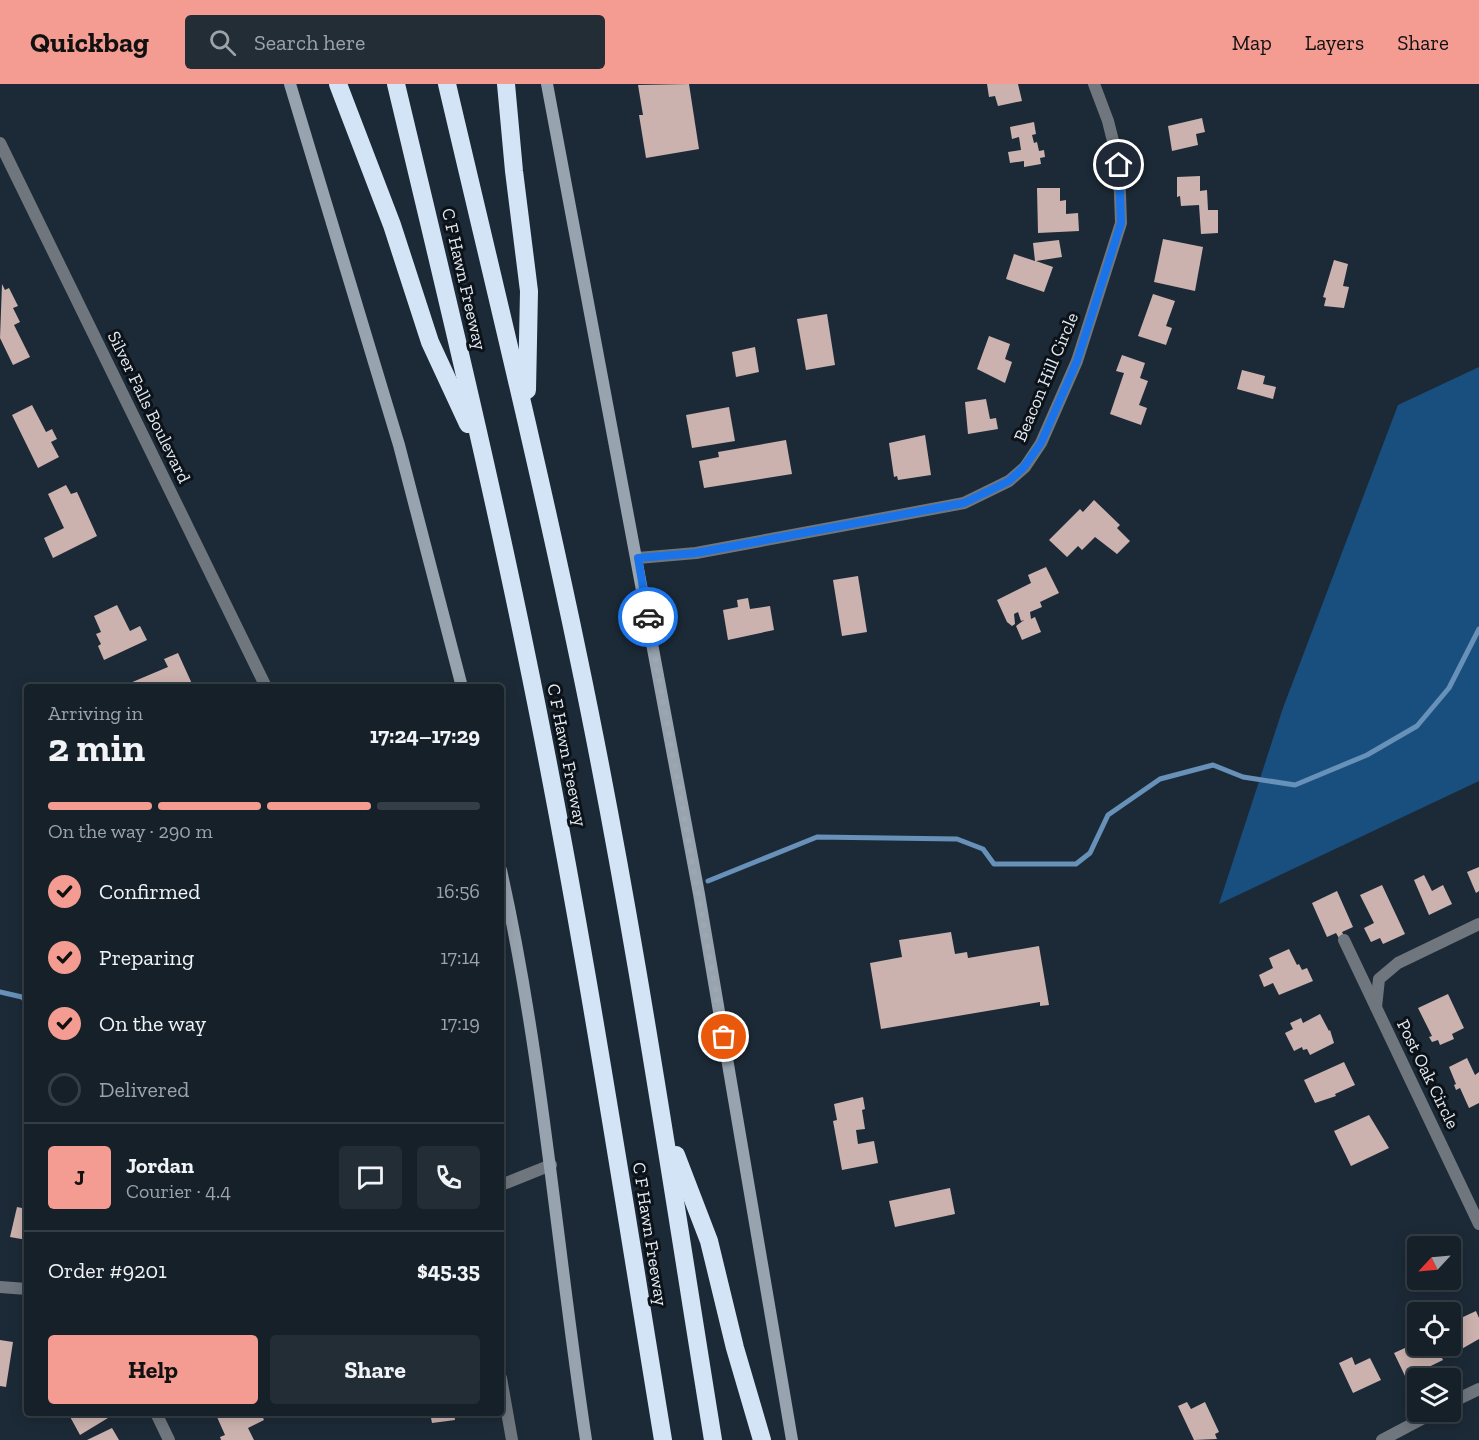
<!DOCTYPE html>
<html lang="en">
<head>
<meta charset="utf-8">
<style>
  :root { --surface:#152029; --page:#222d35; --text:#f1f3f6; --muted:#9da3a8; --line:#343e46; --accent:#f59c92 }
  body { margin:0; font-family:"Zilla Slab",serif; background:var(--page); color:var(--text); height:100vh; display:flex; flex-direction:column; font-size:22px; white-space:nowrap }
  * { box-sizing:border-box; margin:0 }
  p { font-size:20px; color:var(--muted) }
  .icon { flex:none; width:33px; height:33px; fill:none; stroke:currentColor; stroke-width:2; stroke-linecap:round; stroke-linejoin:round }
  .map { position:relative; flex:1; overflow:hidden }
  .sheet { position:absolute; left:24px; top:600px; width:480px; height:732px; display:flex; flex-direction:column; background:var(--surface); border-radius:6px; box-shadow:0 3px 15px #0003,0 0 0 2px var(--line) }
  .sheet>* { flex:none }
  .needle { width:39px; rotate:244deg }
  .buttons { position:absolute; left:1407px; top:1152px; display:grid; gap:12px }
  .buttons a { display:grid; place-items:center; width:54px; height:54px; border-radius:6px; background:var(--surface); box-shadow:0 3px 15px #0003,0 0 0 2px var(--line); font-size:30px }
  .pin { position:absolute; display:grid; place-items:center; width:51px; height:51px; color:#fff; margin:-26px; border:3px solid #fff; border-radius:50%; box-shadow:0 2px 6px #0007 }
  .courier { position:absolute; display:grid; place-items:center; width:60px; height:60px; margin:-30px; border:4px solid #1a73e8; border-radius:50%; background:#fff; color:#222; box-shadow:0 2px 8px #0007 }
  .summary em { font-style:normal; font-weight:700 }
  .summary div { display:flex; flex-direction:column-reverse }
  .summary { display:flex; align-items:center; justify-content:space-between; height:102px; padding:0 24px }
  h1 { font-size:39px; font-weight:700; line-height:45px }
  .bar { display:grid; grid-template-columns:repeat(4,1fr); gap:9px 6px; align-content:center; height:72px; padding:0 24px }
  .bar i { height:8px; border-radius:4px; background:var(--line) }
  .bar .active { background:var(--accent) }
  .bar p { grid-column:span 4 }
  .line { display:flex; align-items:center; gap:15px; padding:0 24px; border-top:2px solid var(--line) }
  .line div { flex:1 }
  .round { display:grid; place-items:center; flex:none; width:63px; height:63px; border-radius:6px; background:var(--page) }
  ol { padding:0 24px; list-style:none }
  li { display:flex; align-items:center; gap:18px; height:66px }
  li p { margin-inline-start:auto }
  li .icon { padding:6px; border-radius:50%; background:var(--accent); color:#111; stroke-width:4 }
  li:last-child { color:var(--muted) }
  li i { width:33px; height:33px; border:3px solid var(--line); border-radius:50% }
  .action { display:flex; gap:12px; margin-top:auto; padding:12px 24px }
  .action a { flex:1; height:69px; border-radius:6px; background:var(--accent); color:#111; font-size:24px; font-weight:700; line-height:69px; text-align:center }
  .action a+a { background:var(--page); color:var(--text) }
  header { display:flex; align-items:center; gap:36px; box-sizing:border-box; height:84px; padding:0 30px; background:var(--accent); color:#111 }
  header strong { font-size:28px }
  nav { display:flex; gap:33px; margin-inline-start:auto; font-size:21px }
  .search { width:420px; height:54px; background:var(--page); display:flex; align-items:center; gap:15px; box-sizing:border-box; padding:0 21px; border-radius:6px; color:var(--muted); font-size:22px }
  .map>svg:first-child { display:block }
</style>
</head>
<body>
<header>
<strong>Quickbag</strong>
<div class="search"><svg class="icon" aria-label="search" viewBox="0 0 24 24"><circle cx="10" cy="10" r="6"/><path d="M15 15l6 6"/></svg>Search here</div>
<nav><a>Map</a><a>Layers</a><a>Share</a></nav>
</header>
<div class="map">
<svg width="1479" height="1356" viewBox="0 0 1479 1356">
  <rect width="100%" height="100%" fill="#1c2a37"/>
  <path fill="#194f7f" d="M1479 283V697L1219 820 1283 624 1398 321Z"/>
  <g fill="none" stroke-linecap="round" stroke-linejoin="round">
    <g stroke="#6791b8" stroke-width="5">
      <path d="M708 797 817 753 957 755 983 765 994 780H1076L1090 769 1108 731 1160 695 1213 681 1243 693 1295 701 1367 671 1417 642 1449 604 1479 545"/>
      <path d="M0 908 22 913 27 919"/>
    </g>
  </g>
  <g fill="#ccb2ae">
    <path d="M689 0 699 65 646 74 639 31H643L638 1Z"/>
    <path d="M987 0H1018L1022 17 998 22 995 12 989 13Z"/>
    <path d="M1202 34 1205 48 1196 50 1198 61 1172 67 1168 42Z"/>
    <path d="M1034 38 1036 50 1032 51 1034 59 1037 58 1039 67 1044 66 1045 73 1040 74 1041 80 1024 83V77L1010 79 1008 68 1021 66 1019 53 1012 55 1010 43Z"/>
    <path d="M1200 92V107L1207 106 1208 126H1218V149L1201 150 1199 121 1181 122 1180 112 1177 113V93Z"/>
    <path d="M1037 104H1060V117L1066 116V130L1078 129 1079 147 1038 149Z"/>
    <path d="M1163 155 1203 163 1195 207 1154 198Z"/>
    <path d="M1059 156 1062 173 1036 177 1053 183 1044 208 1006 195 1014 170 1035 177 1033 159Z"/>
    <path d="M1334 176 1348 180 1343 202 1349 203 1344 224 1324 222 1326 214 1323 213Z"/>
    <path d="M2 200 5 206 9 204 18 222 13 224 20 238 14 241 30 273 13 281 0 254Z"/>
    <path d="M1153 210 1175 217 1166 242 1172 244 1166 261 1138 252Z"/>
    <path d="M827 230 835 281 806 286 797 235Z"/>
    <path d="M989 252 1010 260 1005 275 1012 278 1005 299 977 285Z"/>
    <path d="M755 263 759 288 736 293 732 268Z"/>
    <path d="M1122 271 1145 279 1140 294 1148 297 1139 321 1147 324 1141 341 1110 330 1124 289 1116 287Z"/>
    <path d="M1242 286 1265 292 1263 300 1276 303 1273 315 1237 305Z"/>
    <path d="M986 315 990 335 996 334 998 345 968 350 965 318Z"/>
    <path d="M32 321 46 348 52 345 57 355 51 358 59 373 38 384 12 331Z"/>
    <path d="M729 323 735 357 692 364 686 331Z"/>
    <path d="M925 351 931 391 898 396 897 392 894 393 889 359Z"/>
    <path d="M786 356 792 390 704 404 699 377 719 373 718 368Z"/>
    <path d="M66 401 71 410 77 408 97 452 53 474 44 454 64 444 48 410Z"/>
    <path d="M1094 416 1120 441 1117 444 1130 457 1117 470 1095 453 1082 466 1078 462 1067 473 1049 456 1080 425 1083 428Z"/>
    <path d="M1046 483 1059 509 1040 518 1042 523 1030 528 1031 535 1035 533 1041 548 1022 556 1016 542 1024 536 1021 537 1018 528 1014 530 1015 540 1012 542 1007 538 997 516 1031 499 1028 491Z"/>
    <path d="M858 492 867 548 842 552 833 496Z"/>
    <path d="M748 514 750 525 770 522 774 546 728 556 723 526 738 523 737 516Z"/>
    <path d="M117 521 130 547 140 542 147 556 104 576 98 562 101 560 96 550 101 548 94 532Z"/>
    <path d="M178 569 193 602 132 603 130 599 168 583 164 575Z"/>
    <path d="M1479 783V807L1476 809 1467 788Z"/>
    <path d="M1424 791 1432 807 1443 801 1452 820 1429 831 1414 796Z"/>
    <path d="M1382 801 1405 850 1383 860 1380 854 1371 858 1364 844 1374 839 1360 811Z"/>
    <path d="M1337 807 1353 843 1342 848 1344 852 1339 854 1336 849 1327 853 1312 819Z"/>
    <path d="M951 848 955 870 967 868 968 874 1039 862 1049 921 1040 922V918L881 945 870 879 902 873 899 856Z"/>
    <path d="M1289 865 1297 881 1299 880 1302 886 1307 884 1313 897 1279 911 1273 899 1264 903 1259 891 1273 884 1269 874Z"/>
    <path d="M1448 910 1464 944 1452 950 1454 955 1440 961 1438 956 1432 958 1429 953 1432 952 1418 924Z"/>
    <path d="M1320 930 1329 947 1330 946 1334 959 1310 971 1307 965 1303 966 1302 963 1294 967 1285 949 1293 945 1290 939 1301 934 1303 939Z"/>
    <path d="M1467 974 1475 991 1479 988V1019L1469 1024 1460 1004 1456 1006 1454 1001 1456 1000 1449 983Z"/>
    <path d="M1344 978 1355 1001 1335 1010 1336 1012 1315 1019 1304 996Z"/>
    <path d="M863 1013 865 1025 862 1026 865 1045 856 1046 858 1060 874 1057 878 1079 842 1086 833 1037 837 1036 834 1020Z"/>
    <path d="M1369 1031 1389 1064 1351 1082 1334 1047Z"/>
    <path d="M950 1104 955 1130 895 1143 889 1117Z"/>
    <path d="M17 1123 27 1125V1156L10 1153Z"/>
    <path d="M1476 1227 1479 1234V1255L1458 1267 1457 1264 1449 1268 1445 1262H1450V1239Z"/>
    <path d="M0 1256 13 1258 6 1303 0 1302Z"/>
    <path d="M1418 1258V1262H1436L1443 1276 1406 1294 1394 1269Z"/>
    <path d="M1352 1273 1355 1281 1370 1274 1381 1296 1353 1309 1339 1279Z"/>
    <path d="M1187 1318 1191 1325 1205 1318 1219 1348 1215 1350 1217 1355 1194 1356 1178 1322Z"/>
    <path d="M68 1329H106L108 1334 80 1351Z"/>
    <path d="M226 1329H261L264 1336 248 1344 254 1356H221L220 1353 225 1351 217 1333Z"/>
    <path d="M430 1329H454L455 1336 432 1339Z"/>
    <path d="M112 1344 119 1356H87Z"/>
  </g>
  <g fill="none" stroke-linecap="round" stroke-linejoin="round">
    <g stroke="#6f767d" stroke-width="12">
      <path d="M0 59 266 603"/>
      <path d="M638 474 696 469 964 419 1009 397 1025 383 1041 359 1077 277 1121 139 1119 81 1108 37 1094 0"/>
      <path d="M1344 856 1479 1140"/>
      <path d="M1376 923 1379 895 1398 879 1479 840"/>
      <path d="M501 1101 551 1081"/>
      <path d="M0 1203 27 1205"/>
      <path d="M501 1294 512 1356"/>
      <path d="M1450 1319 1479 1305"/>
      <path d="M156 1329 169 1356"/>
      <path d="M1382 1356 1435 1328"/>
    </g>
    <g stroke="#97a3ae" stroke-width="12">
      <path d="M290 0 399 361 462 603"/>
      <path d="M547 0 699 810 792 1356"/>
      <path d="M501 786C543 974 557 1166 586 1356"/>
    </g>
    <g stroke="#d3e4f6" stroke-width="18">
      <path d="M338 0 392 141 430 258 468 340"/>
      <path d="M396 0C441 189 487 378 526 569 580 830 620 1093 663 1356"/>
      <path d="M447 0C492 192 539 383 579 576 633 834 671 1096 713 1356"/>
      <path d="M506 0 514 87 529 207 527 306"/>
      <path d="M676 1071 709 1157 735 1264 762 1356"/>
    </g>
  </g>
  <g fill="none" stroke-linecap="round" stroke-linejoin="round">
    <path stroke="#9da7b2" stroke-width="6" stroke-dasharray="0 10.8" d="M648 533 724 953"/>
    <path stroke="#1a73e8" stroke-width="8" d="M648 533 638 474 696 469 964 419 1009 397 1024 383 1041 359 1077 277 1121 139 1119 81"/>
  </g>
  <g text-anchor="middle" stroke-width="6" stroke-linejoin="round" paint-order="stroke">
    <g font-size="18" fill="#e3ebf4" stroke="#0c1218">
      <text transform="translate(464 195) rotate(77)" y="6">C F Hawn Freeway</text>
      <text transform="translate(1046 293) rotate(-67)" y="6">Beacon Hill Circle</text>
      <text transform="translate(149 323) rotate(64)" y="6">Silver Falls Boulevard</text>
      <text transform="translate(567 671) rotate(79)" y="6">C F Hawn Freeway</text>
      <text transform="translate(1428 990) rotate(64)" y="6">Post Oak Circle</text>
      <text transform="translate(650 1150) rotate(81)" y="6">C F Hawn Freeway</text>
    </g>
  </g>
</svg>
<div class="buttons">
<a><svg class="needle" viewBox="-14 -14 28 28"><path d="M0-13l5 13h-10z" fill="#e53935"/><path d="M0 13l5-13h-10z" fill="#9da3a8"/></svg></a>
<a><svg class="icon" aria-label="locate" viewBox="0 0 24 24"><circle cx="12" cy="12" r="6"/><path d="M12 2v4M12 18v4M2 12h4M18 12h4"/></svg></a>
<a><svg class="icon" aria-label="layers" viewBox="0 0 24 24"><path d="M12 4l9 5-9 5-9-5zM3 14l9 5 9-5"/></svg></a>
</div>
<div class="pin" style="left:724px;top:953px;background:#ea580c"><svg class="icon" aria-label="bag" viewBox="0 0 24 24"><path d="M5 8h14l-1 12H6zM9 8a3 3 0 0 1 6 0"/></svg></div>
<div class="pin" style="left:1119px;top:81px;background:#1f2937"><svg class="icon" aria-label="home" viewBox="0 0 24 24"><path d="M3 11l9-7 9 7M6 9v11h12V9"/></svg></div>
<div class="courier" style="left:648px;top:533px"><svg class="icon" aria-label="car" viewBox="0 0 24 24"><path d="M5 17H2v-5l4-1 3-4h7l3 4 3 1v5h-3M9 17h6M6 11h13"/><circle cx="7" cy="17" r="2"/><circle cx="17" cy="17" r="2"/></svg></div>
<section class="sheet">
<div class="summary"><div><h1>2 min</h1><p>Arriving in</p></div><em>17:24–17:29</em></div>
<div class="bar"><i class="active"></i><i class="active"></i><i class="active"></i><i></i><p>On the way · 290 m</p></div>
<ol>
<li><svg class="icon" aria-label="check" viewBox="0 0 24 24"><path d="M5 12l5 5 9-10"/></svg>Confirmed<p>16:56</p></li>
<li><svg class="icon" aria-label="check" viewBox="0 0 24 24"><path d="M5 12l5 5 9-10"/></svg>Preparing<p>17:14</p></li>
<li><svg class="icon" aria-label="check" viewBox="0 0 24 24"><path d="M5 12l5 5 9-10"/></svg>On the way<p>17:19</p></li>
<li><i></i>Delivered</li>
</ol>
<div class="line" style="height:108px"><b class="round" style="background:var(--accent);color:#111">J</b><div><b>Jordan</b><p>Courier · 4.4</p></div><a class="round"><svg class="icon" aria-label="chat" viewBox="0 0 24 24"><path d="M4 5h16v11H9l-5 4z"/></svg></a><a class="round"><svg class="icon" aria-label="phone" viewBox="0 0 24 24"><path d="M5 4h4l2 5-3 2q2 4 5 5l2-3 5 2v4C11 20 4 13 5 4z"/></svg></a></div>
<div class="line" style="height:78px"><div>Order #9201</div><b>$45.35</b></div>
<div class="action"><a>Help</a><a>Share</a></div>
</section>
</div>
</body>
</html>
